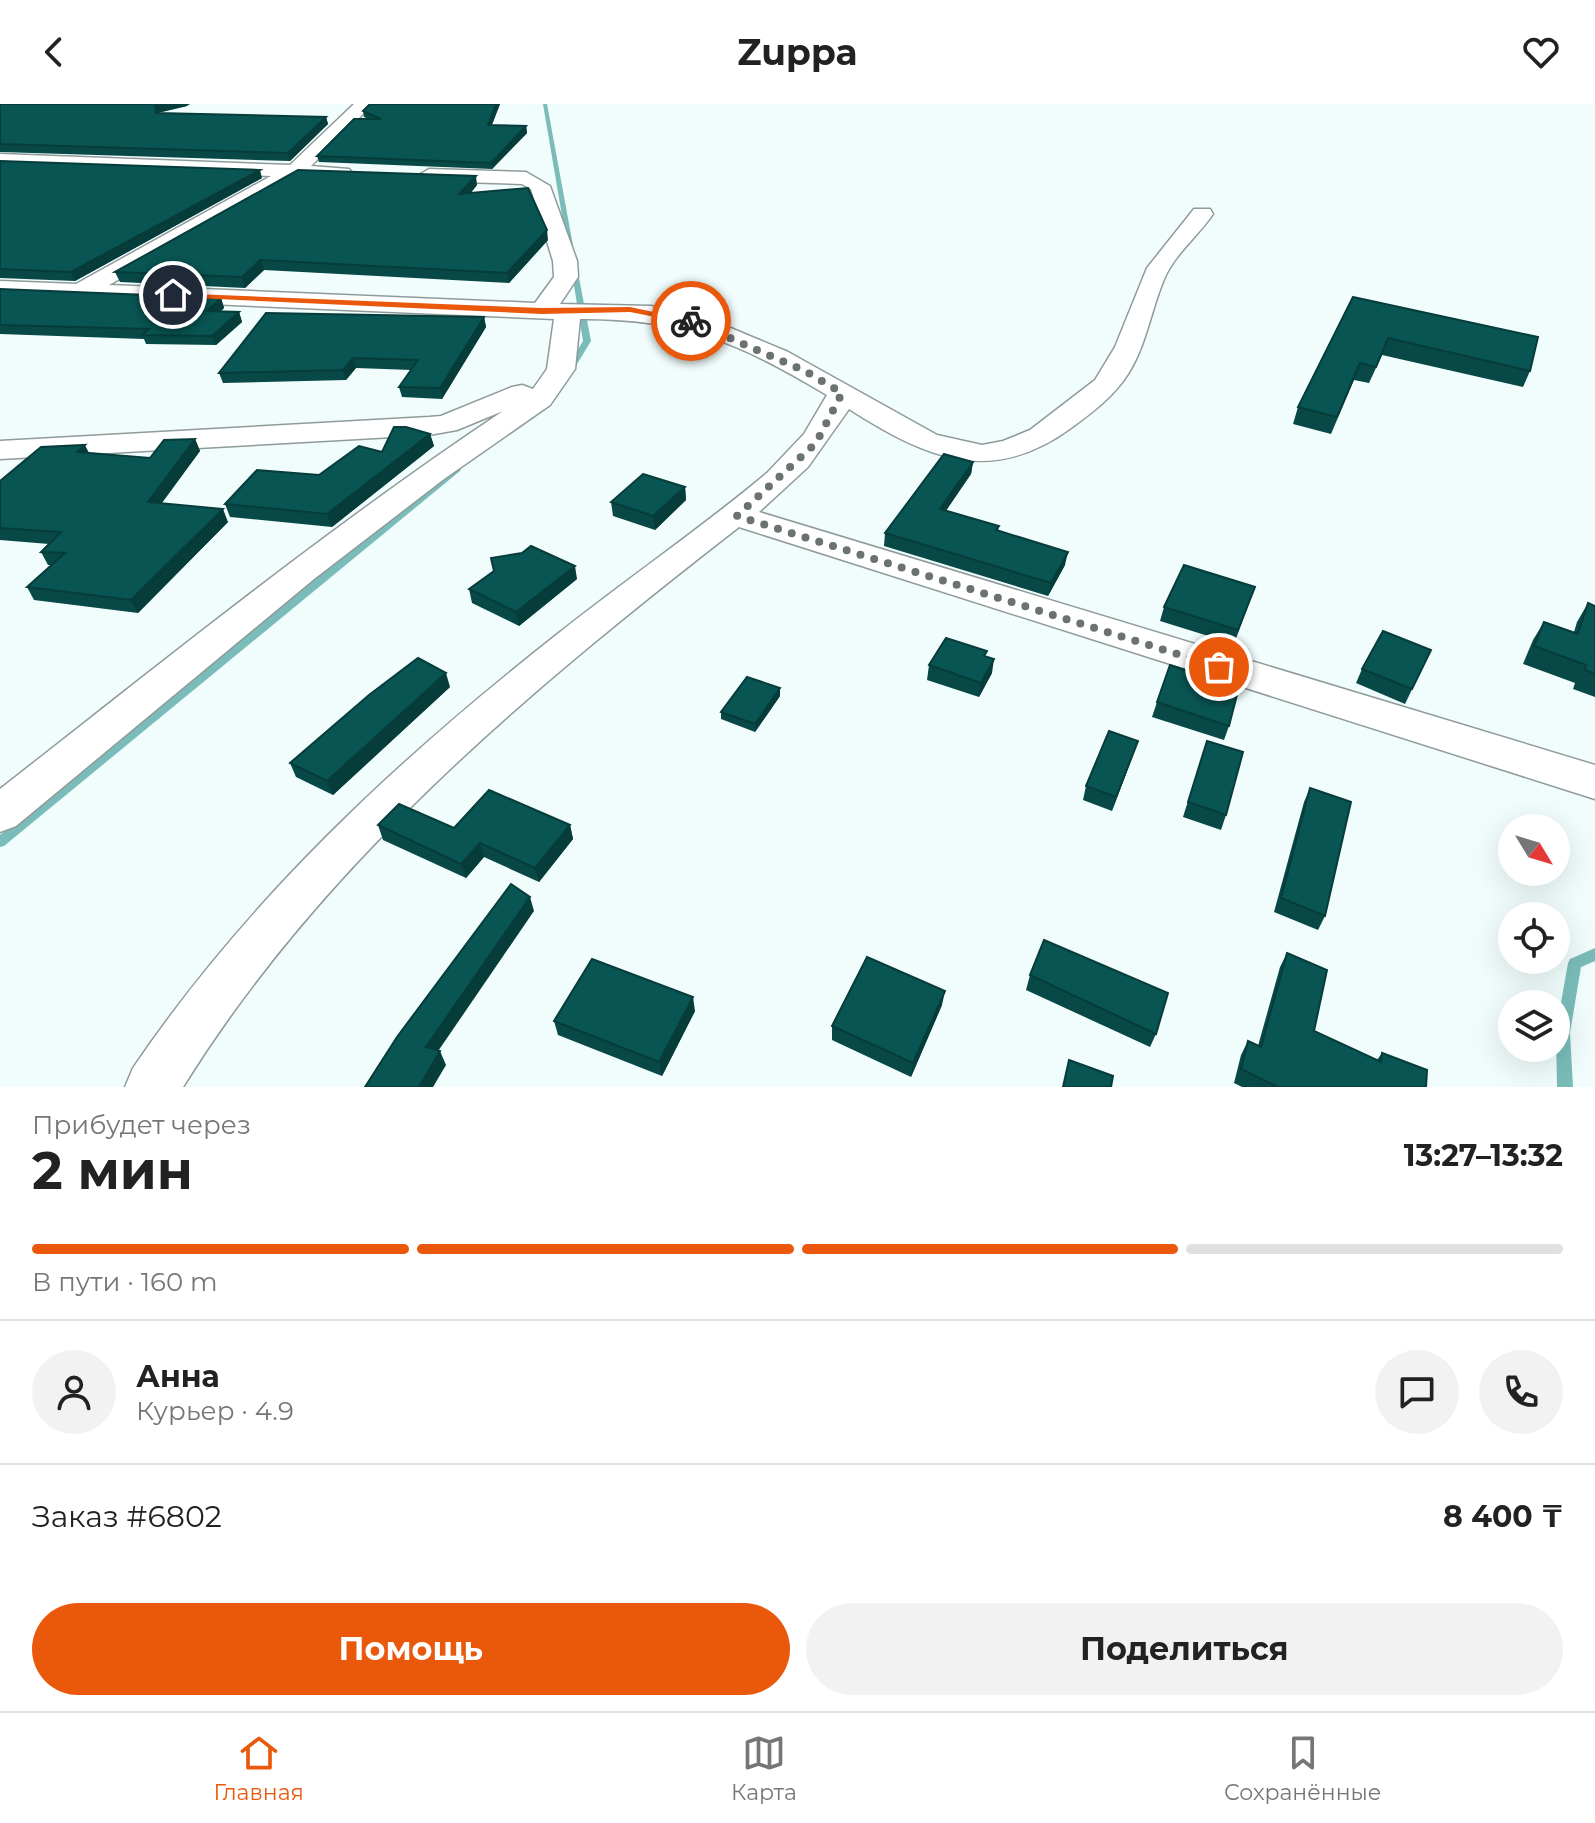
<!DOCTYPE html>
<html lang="ru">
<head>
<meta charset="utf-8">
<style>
  :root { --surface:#fff; --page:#f2f2f2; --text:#222; --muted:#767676; --line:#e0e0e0; --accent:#ea580c }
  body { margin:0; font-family:Montserrat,sans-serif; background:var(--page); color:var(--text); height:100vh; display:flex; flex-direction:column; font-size:30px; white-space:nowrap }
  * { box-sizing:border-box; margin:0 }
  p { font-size:26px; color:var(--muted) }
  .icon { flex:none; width:44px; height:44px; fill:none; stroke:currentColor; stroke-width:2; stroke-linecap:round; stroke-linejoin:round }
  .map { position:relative; height:983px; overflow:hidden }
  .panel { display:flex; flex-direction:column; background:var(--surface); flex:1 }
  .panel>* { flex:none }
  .needle { width:52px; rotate:128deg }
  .tools { position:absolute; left:1498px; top:710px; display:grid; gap:16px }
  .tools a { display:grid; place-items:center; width:72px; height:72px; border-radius:50%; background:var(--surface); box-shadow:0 8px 32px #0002; font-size:40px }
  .pin { position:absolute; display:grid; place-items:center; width:68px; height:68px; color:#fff; margin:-34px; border:4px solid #fff; border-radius:50%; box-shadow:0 2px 8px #0007 }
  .courier { position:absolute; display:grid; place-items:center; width:80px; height:80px; margin:-40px; border:6px solid #ea580c; border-radius:50%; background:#fff; color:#222; box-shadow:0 2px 10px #0007 }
  .headline em { font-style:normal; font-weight:700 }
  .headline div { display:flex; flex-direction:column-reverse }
  .headline { display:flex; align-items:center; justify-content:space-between; height:136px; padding:0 32px }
  h1 { font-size:52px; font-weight:700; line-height:60px }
  .bar { display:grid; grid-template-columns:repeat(4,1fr); gap:12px 8px; align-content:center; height:96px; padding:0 32px }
  .bar i { height:10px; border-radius:6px; background:var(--line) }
  .bar .on { background:var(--accent) }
  .bar p { grid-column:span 4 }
  .line { display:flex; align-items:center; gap:20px; padding:0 32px; border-top:2px solid var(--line) }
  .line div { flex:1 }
  .round { display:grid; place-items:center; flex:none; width:84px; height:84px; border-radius:42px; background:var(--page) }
  .cta { display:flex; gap:16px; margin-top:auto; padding:16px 32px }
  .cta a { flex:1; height:92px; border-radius:48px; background:var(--accent); color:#fff; font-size:32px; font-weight:700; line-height:92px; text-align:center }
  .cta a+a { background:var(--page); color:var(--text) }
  header { display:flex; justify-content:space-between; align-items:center; height:104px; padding:0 32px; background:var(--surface); font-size:36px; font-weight:700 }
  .tab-bar { display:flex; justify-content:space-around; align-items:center; height:112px; border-top:2px solid var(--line); background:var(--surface); font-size:22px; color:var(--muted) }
  .tab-bar a { display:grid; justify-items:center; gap:4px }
  .tab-bar .on { color:var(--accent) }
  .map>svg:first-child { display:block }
</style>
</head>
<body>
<header><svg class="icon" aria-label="back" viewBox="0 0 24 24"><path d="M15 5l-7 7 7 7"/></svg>Zuppa<svg class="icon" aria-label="heart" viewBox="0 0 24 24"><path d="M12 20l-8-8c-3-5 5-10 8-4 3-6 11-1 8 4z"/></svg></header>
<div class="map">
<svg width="1595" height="983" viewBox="0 0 1595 983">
  <rect width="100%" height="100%" fill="#f0fdfc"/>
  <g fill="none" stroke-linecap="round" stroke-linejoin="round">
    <g fill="#7abcb9" fill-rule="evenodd">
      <path d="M543 0H547L574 147 571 149 568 147Z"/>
      <path d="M574 161 577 163 591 237 574 265 570 267 566 265 583 237 571 163Z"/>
      <path d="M457 362 461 365 460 367 4 742 0 743V731L454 363Z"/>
      <path d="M1595 844V857L1581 863 1570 929 1573 983H1557L1556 927 1568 859 1570 855Z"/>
    </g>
    <g stroke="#8f9b9b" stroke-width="3">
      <path id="street" d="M354 0H373L311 62 349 65 352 69 349 73H298L109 181 535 199 554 173 553 157 531 85 522 80 429 77 419 71 429 65 526 68 550 82 577 157 578 173 560 200 651 202 702 212 788 248 937 331 982 341 1003 337 1030 326 1095 276 1115 243 1147 164 1194 105H1210L1213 110C1198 132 1176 149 1165 173 1151 205 1147 240 1128 270 1114 292 1093 308 1071 324 990 383 926 354 849 305L808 363 759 408 1595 661V695L739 423C532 584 323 757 183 983H125L133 964C248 795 395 658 555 532 625 476 699 426 767 369L804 330 827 291C740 239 683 214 580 215L575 265 550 301 444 375 314 475 16 722 0 728V685C165 556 328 424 503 307L457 326 429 331 0 355V337L429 313 441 312 512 283 522 281 533 285 547 265 554 215 0 191V177L76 180 271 72 0 62V50L290 61Z"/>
    </g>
    <use href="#street" fill="#fff" fill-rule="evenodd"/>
  </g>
  <g fill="#084947">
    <path d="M0 0 187 2 158 9 326 13 328 20 290 57 0 48Z"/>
    <path d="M370 0H500L492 21 526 22 527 29 492 65 319 58 317 52 369 15 364 13 363 7Z"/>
    <path d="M0 57 262 74 75 177 0 174Z"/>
    <path d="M477 81 471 89 548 136 509 179 264 166 245 184 120 178 115 168Z"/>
    <path d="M0 185 221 194 224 204 220 208H239L242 218 216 241 146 240 144 235 0 230Z"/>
    <path d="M1353 193 1530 267 1523 283 1382 251 1369 279 1354 276 1331 330 1293 320 1298 303Z"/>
    <path d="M484 213 486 223 442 295 402 293 399 283 412 266 356 264 346 276 223 279 219 269Z"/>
    <path d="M430 330 434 342 332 423 230 413 225 400 319 371Z"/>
    <path d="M195 335 200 347 162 399 228 418 138 509 34 496 27 483 52 461H48L41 448 49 440 0 436V377L89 349 150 354Z"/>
    <path d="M973 358 971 370 946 407 999 422 998 427 1065 461 1048 492 884 442 885 429Z"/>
    <path d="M685 383 686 396 655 426 613 412 611 398Z"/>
    <path d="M577 475 519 522 472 499 469 485Z"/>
    <path d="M1255 483 1234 540 1160 517 1164 503Z"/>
    <path d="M1588 499 1595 502V593L1573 585 1575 579 1523 560 1533 536 1544 518 1574 528 1577 518Z"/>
    <path d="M1431 546 1405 600 1356 579 1362 565Z"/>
    <path d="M986 552 992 569 979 593 927 576 929 561Z"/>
    <path d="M450 583 333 691 296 673 290 659Z"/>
    <path d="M780 592 755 628 721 615V608Z"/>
    <path d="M1157 598 1229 622 1224 636 1152 613Z"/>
    <path d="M1138 637 1133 651 1112 707 1083 696 1086 682Z"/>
    <path d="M1207 637 1226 711 1221 726 1183 713Z"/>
    <path d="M1310 684 1325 812 1318 826 1274 808 1304 698Z"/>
    <path d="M378 721 454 724 570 721 573 735 539 778 484 753 466 774 383 736Z"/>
    <path d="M1287 849 1314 927 1377 956 1382 949 1426 983H1242L1234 979 1241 951 1248 937 1258 942 1280 863Z"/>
    <path d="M1030 871 1156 930 1150 943 1026 886Z"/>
    <path d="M942 901 911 973 832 936V922Z"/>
    <path d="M695 907 662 972 558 931 554 917Z"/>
  </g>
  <g fill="#063c3a">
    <path d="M160 0H190L187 2 156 9 155 1Z"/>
    <path d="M496 0H500L489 27 488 21Z"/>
    <path d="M326 13 328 20 290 57 288 49Z"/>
    <path d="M526 22 527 29 492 65 491 59Z"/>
    <path d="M260 66 262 74 75 177 71 168Z"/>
    <path d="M476 72 477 81 460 99 459 90Z"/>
    <path d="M547 126 548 136 509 179 507 169Z"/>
    <path d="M260 156 264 166 245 184 242 173Z"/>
    <path d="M221 194 224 204 210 217 207 207Z"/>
    <path d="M239 208 242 218 216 241 212 232Z"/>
    <path d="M484 213 486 223 442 295 440 284Z"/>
    <path d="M353 254 356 264 346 276 343 266Z"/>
    <path d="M430 330 434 342 332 423 327 410Z"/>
    <path d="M195 335 200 347 153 410 148 398Z"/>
    <path d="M85 341 91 353 77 348Z"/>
    <path d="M973 358 971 370 938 417 940 405Z"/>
    <path d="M685 383 686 396 655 426 653 412Z"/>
    <path d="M223 405 228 418 138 509 131 496Z"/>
    <path d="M1068 448 1065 461 1048 492 1051 479Z"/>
    <path d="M575 462 577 475 519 522 516 508Z"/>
    <path d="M994 555 992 569 979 593 981 579Z"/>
    <path d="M446 569 450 583 333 691 327 677Z"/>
    <path d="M780 584V592L755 628V620Z"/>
    <path d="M1138 637 1133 651 1112 707 1116 693Z"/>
    <path d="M570 721 573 735 539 778 535 764Z"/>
    <path d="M480 739 484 753 466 774 461 760Z"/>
    <path d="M530 793 534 807 432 956 426 943Z"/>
    <path d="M945 887 942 901 911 973 913 959Z"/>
    <path d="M693 893 695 907 662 972 659 958Z"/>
    <path d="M440 947 446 961 433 983H419Z"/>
  </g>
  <g fill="#095553" stroke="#063c3a" stroke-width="2">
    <path d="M0 0H160L155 1 156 9 326 13 288 49 0 40Z"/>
    <path d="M370 0H496L488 21 526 22 491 59 317 52 354 15H381L363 7Z"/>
    <path d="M0 57 260 66 71 168 0 165Z"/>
    <path d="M298 66 476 72 459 90 528 84 547 126 507 169 260 156 242 173 115 168Z"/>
    <path d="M0 185 221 194 207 207 239 208 212 232 142 231 149 225 0 221Z"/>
    <path d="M1353 193 1538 233 1530 267 1388 234 1376 263 1360 259 1337 313 1298 303Z"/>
    <path d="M266 209 484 213 440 284 399 283 418 256 353 254 343 266 219 269Z"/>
    <path d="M394 323H406L430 330 327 410 225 400 257 366 319 371 359 342 382 348Z"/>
    <path d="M195 335 148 398 223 405 131 496 27 483 65 449 41 448 61 428 0 424V377L41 343 85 341 77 348 150 354 164 336Z"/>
    <path d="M944 350 973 358 940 405 999 422 996 426 1068 448 1051 479 885 429Z"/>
    <path d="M643 370 685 383 653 412 611 398Z"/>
    <path d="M531 442 575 462 516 508 469 485 494 467 491 454 522 449Z"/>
    <path d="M1184 461 1255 483 1238 526 1164 503Z"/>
    <path d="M1588 499 1595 502V570L1585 566 1586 561 1534 542 1544 518 1578 530Z"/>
    <path d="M1383 527 1431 546 1412 585 1362 565Z"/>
    <path d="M946 534 987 547 984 552 994 555 981 579 929 561Z"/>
    <path d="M418 554 446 569 327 677 290 659 369 591Z"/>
    <path d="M1170 561 1239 583 1229 622 1157 598Z"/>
    <path d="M747 573 780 584 755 620 721 608Z"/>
    <path d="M1109 627 1138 637 1116 693 1086 682Z"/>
    <path d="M1207 637 1243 648 1226 711 1188 698Z"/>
    <path d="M1310 684 1351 698 1325 812 1281 794Z"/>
    <path d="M489 686 570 721 535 764 480 739 461 760 378 721 399 700 454 724Z"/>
    <path d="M511 780 530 793 426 943 440 947 419 983H365L397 933Z"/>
    <path d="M1044 836 1168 889 1156 930 1030 871Z"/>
    <path d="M1287 849 1327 866 1314 927 1381 958 1382 949 1427 966 1426 983H1278L1241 965 1248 937 1261 943Z"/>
    <path d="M867 853 945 887 913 959 832 922Z"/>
    <path d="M592 855 693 893 659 958 554 917Z"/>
    <path d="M1069 956 1113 972 1111 983H1063Z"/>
  </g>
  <path fill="#ea580c" d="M170 189 542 204 630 203 696 217 691 220 630 208 542 210 173 193Z"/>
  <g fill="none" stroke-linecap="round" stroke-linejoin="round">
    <path stroke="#6b7272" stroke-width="8" stroke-dasharray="0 14.4" d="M691 217 805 267 842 289 816 339 737 412 1219 563"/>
  </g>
</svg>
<div class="tools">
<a><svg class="needle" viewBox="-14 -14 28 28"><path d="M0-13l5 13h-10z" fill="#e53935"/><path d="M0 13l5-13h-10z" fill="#767676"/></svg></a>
<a><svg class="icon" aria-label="locate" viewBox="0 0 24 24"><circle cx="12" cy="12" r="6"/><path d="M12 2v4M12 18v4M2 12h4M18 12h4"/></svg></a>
<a><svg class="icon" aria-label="layers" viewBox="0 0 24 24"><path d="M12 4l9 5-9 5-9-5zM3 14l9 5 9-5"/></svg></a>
</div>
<div class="pin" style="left:1219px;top:563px;background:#ea580c"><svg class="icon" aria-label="bag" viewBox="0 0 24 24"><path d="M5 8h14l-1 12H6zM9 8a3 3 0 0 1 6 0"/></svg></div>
<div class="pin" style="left:173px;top:191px;background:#1f2937"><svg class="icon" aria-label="home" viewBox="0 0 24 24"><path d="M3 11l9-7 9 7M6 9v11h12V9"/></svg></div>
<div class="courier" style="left:691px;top:217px"><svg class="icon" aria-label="bike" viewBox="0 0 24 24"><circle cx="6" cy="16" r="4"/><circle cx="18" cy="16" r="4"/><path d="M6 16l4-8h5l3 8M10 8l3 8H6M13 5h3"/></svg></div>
</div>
<section class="panel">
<div class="headline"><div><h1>2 мин</h1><p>Прибудет через</p></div><em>13:27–13:32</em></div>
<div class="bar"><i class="on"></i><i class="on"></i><i class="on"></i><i></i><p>В пути · 160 m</p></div>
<div class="line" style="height:144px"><a class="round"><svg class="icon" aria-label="person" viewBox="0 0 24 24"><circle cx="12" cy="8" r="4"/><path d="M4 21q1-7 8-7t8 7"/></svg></a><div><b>Анна</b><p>Курьер · 4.9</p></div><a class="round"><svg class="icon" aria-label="chat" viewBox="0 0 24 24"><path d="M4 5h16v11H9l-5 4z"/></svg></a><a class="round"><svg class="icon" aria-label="phone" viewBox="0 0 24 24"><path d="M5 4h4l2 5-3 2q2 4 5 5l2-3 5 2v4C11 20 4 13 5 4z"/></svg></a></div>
<div class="line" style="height:104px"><div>Заказ #6802</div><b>8 400 ₸</b></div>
<div class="cta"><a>Помощь</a><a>Поделиться</a></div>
</section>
<nav class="tab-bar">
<a class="on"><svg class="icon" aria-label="home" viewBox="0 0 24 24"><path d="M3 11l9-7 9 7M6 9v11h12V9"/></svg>Главная</a>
<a><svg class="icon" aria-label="map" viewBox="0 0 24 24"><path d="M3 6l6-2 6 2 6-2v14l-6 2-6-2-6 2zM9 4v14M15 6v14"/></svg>Карта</a>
<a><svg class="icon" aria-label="saved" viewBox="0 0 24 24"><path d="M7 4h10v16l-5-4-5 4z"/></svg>Сохранённые</a>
</nav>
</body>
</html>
